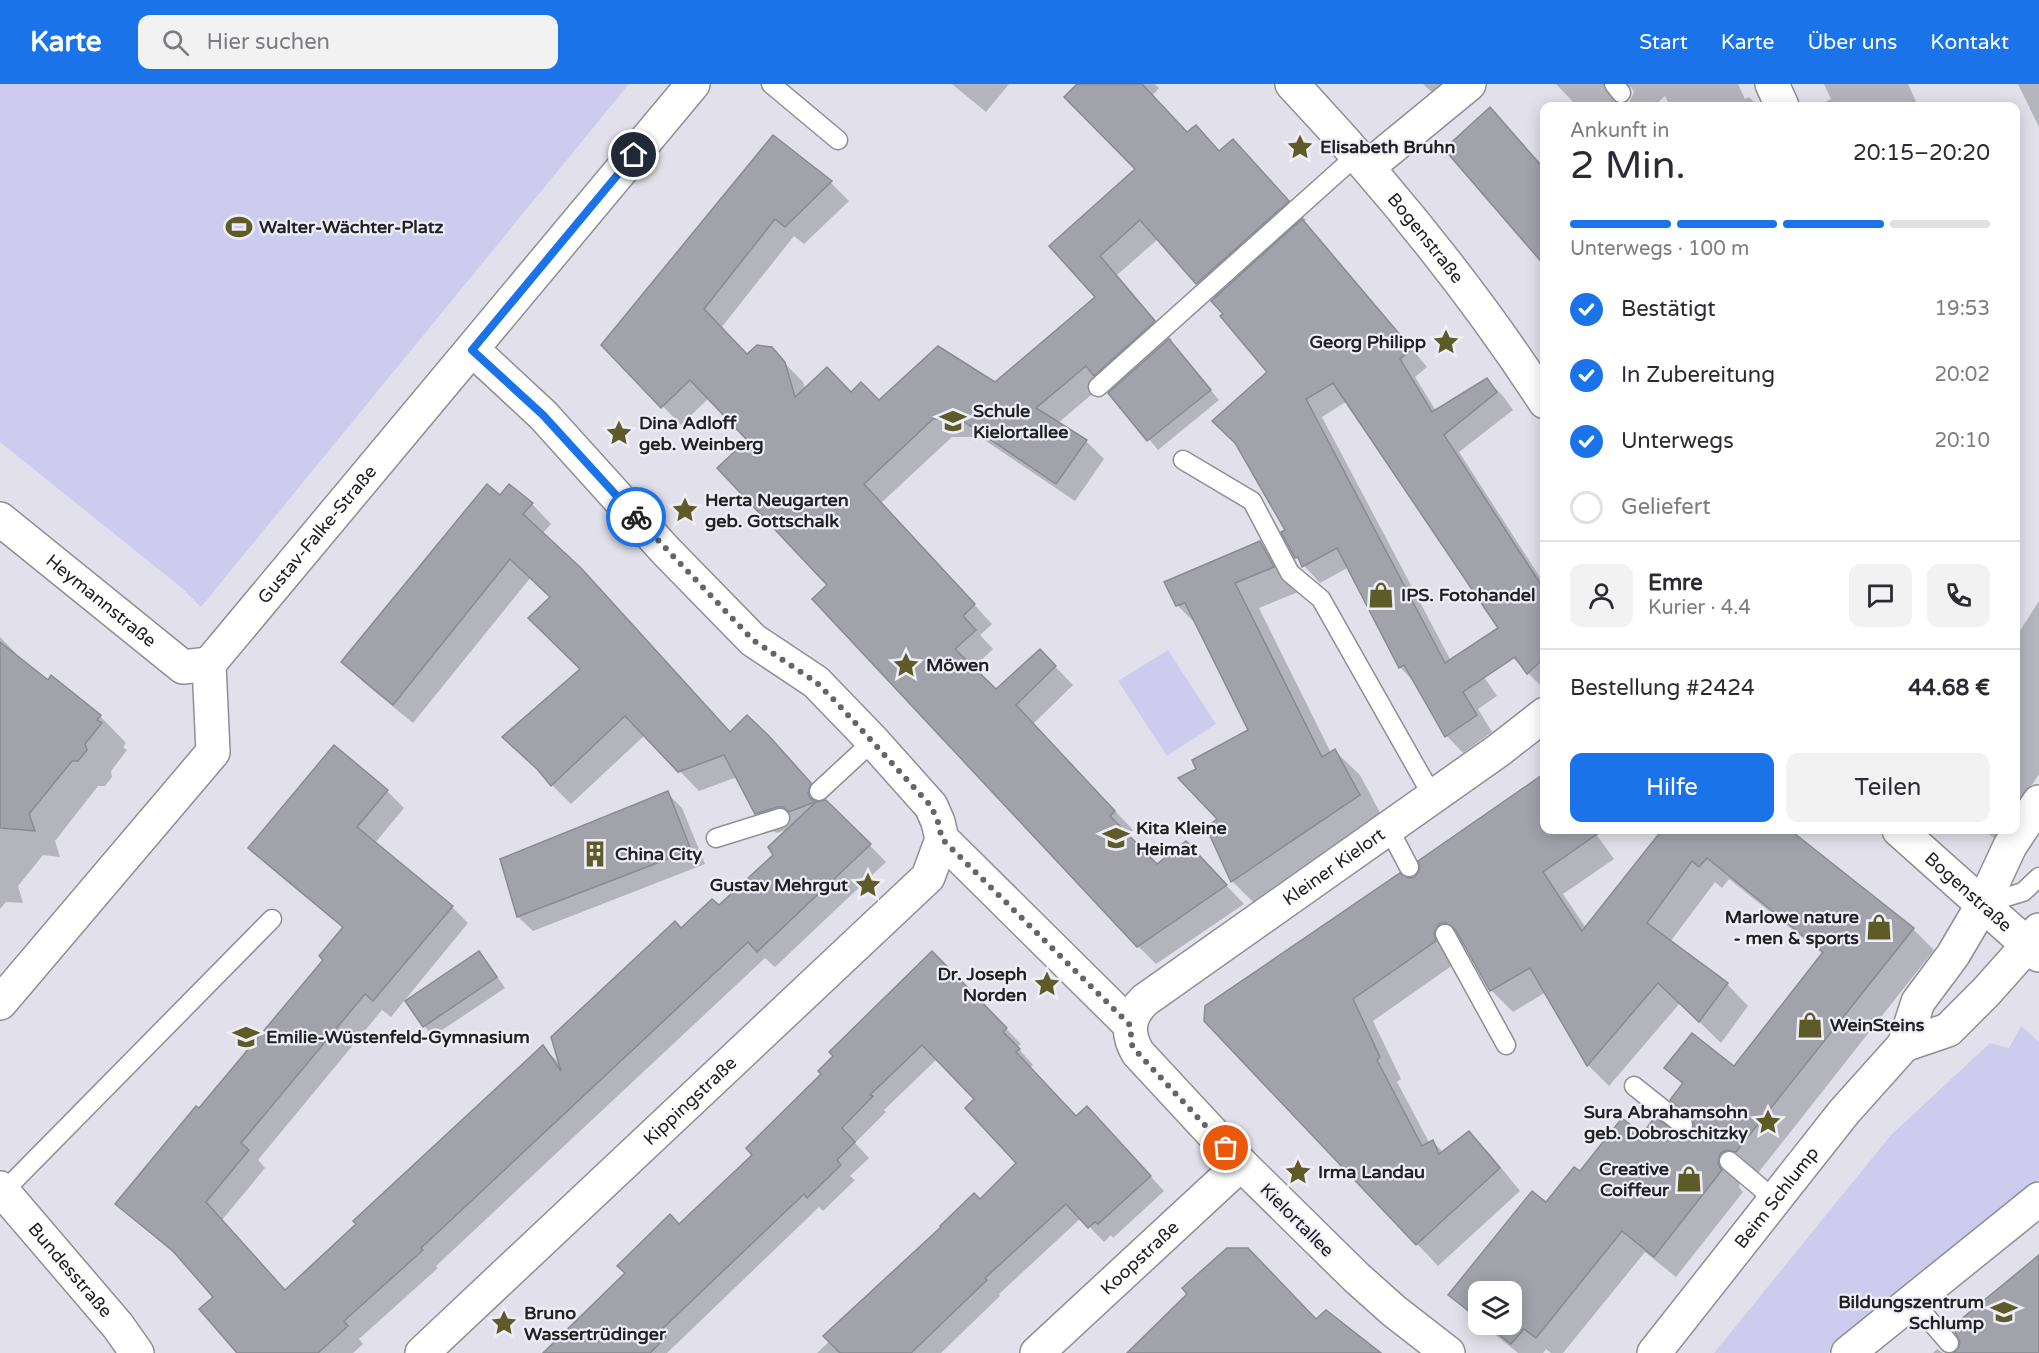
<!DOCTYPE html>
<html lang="de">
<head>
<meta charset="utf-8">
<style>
  :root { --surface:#fff; --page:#f2f2f3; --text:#2b2b33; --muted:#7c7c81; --line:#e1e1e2; --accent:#1a73e8 }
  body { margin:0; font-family:"Varela Round",sans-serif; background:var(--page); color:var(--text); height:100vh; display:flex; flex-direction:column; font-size:22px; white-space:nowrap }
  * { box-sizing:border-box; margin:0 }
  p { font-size:20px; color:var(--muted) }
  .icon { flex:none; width:33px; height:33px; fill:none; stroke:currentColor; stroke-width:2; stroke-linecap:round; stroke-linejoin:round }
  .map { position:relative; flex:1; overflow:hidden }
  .panel { position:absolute; left:1540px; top:18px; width:480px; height:732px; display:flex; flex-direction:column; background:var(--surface); border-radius:12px; box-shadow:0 3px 15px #0003 }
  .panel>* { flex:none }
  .buttons { position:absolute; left:1468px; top:1197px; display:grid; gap:12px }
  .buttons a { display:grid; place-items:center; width:54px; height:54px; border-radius:12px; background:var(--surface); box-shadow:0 3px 15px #0003; font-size:30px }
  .pin { position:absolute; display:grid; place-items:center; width:51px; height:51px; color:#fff; margin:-26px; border:3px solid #fff; border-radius:50%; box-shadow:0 2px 6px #0007 }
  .courier { position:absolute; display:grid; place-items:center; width:60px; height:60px; margin:-30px; border:4px solid #1a73e8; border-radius:50%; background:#fff; color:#222; box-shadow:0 2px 8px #0007 }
  .head em { font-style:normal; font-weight:600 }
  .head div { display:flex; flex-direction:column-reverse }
  .head { display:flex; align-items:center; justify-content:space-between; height:102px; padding:0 30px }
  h1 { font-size:39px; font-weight:600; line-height:45px }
  .bar { display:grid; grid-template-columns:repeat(4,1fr); gap:9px 6px; align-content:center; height:72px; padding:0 30px }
  .bar i { height:8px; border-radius:4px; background:var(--line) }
  .bar .active { background:var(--accent) }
  .bar p { grid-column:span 4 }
  .line { display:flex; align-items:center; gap:15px; padding:0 30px; border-top:2px solid var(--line) }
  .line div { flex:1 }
  .round { display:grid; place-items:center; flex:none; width:63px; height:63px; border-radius:12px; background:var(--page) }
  ol { padding:0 30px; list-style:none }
  li { display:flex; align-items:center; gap:18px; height:66px }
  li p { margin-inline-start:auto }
  li .icon { padding:6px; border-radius:50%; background:var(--accent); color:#fff; stroke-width:4 }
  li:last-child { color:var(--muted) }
  li i { width:33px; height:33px; border:3px solid var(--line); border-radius:50% }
  .cta { display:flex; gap:12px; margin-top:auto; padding:12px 30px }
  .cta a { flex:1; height:69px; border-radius:12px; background:var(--accent); color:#fff; font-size:24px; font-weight:600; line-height:69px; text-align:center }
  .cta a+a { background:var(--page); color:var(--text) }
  header { display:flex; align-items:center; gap:36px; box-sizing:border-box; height:84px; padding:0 30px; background:var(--accent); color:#fff }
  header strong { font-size:28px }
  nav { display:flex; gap:33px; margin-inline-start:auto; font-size:21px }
  .search { width:420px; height:54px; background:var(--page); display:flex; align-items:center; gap:15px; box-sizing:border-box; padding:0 21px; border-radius:12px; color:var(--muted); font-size:22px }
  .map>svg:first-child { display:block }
</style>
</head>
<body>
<header>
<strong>Karte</strong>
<div class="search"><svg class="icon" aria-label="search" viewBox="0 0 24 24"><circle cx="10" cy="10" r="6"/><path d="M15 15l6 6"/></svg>Hier suchen</div>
<nav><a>Start</a><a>Karte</a><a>Über uns</a><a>Kontakt</a></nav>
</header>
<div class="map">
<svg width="2039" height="1269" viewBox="0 0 2039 1269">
  <rect width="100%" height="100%" fill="#e2e1eb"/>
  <g fill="#ceccee">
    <path d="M0 0H629L201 523 183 505 0 358Z"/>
    <path d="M1168 566 1216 640 1167 672 1118 597Z"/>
    <path d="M2021 942 2039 958V1095L1828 1269H1714L1891 1051 1990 959 2009 964Z"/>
  </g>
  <g fill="#0003" fill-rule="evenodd">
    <path d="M952 0H1009L986 28Z"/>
    <path d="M1079 0H1155L1159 4 1152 12 1187 50 1196 43 1220 68 1233 57 1306 136 1304 138 1319 154 1427 283 1415 293 1436 327 1486 295 1503 312 1513 326 1459 368 1545 501V606L1513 574 1500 545 1347 317 1322 333 1451 577 1479 586 1497 612 1478 625 1492 648 1463 669 1447 652 1416 600 1400 583 1349 483 1320 499 1296 473 1287 447 1269 288 1214 216 1158 155 1117 191 1172 256 1170 258 1219 316 1158 366 1104 300 1058 339 1086 357 1104 375 1075 417 980 353H952L881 419 992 540 980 551 993 565 973 584 996 607 1040 567 1073 601 1033 640 1133 746 1128 751 1157 782 1204 778 1244 820 1156 880 1138 862 830 501 749 356 709 314 681 341 603 260 773 53 831 99 849 117 804 160 794 152 721 244 748 272 771 265 803 298 805 305 851 310 880 318 995 299 1097 213 1051 162 1137 85Z"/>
    <path d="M1423 0H1445L1434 10Z"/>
    <path d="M1556 0H1738L1745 15 1749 13 1758 22H1670L1665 12 1654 22H1577ZM1627 3H1631L1634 8 1629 19 1622 22 1617 17 1618 10Z"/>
    <path d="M1824 0H1908L1918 22H1817L1831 15Z"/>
    <path d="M2018 0H2039V43Z"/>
    <path d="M1490 25 1545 84V179Z"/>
    <path d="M500 413 532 420 551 440 542 450 731 650 766 652 830 721 886 778 775 883 765 874 436 1182 438 1184 359 1255 363 1260 353 1269H238L215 1213 183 1177 134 1136 117 1120 200 1027 324 876 344 845 267 781 250 764 387 707 404 724 375 759 452 823 468 839 391 933 382 926 258 1076 265 1084 222 1136 286 1208 543 963 561 981 681 846 719 823 775 771 790 745 776 749 756 729 737 693 699 707 645 651 571 720 552 701 582 585 552 513 531 493 413 639 363 598 343 578Z"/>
    <path d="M1260 459 1285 483 1298 508 1259 524 1331 669 1335 667 1360 691 1384 736 1257 822 1232 797 1208 743 1219 735 1198 685 1250 646 1199 543 1177 521Z"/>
    <path d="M2039 517V690L2016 725V553Z"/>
    <path d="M0 553 28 582 100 632 126 659 123 663 127 666 111 687 112 693 105 702H98L55 757 60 773 43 771 18 802 23 819 6 818 0 825Z"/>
    <path d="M1545 691V746H1593L1614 775 1563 810 1586 844 1664 746H1788L1913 845 1934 866 1758 1089 1748 1087 1741 1092 1739 1103 1743 1108 1676 1193 1645 1168 1563 1269H1551L1546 1265 1543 1269H1518L1482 1240H1512V1208H1479V1238L1450 1211 1580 1089 1642 1052 1681 1054 1692 1050 1695 1039 1672 1016 1683 1001 1666 984H1734L1823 870 1729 795 1722 804 1715 798 1670 858 1727 900 1748 922 1721 959 1680 919 1609 1002 1588 981 1546 908 1513 928 1491 906 1466 860 1461 862 1457 878 1373 937 1401 995 1397 998 1430 1060 1433 1058 1443 1068 1469 1049 1490 1070 1520 1107 1438 1182 1206 936 1408 796 1416 794Z"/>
    <path d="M667 709 682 724 705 780 533 847 518 833 501 776Z"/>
    <path d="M1982 746H2002L1996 755Z"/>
    <path d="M478 869 488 879 505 904 433 952 424 942Z"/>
    <path d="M932 869 1021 960 1017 963 1033 981 1030 984 1077 1033 1101 1038 1164 1107 1113 1154 1111 1151 1104 1158 1081 1134 999 1210 1000 1212 941 1269H817L1019 1079 977 1015 937 975 884 1026 886 1028 855 1059 869 1074 850 1092 855 1096 823 1127 819 1123 667 1269H547L754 1071 823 991Z"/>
    <path d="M1937 1265 1943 1269H1933Z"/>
  </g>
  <g fill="#a2a2ab" stroke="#8a8a92" stroke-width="1.5" fill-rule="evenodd">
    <path d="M1077 0H1142L1187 48 1196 41 1219 67 1233 55 1289 117 1196 200 1140 136 1100 172 1155 237 1094 292 1086 282 1036 324 1087 356 1056 400 960 335H933L864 400 975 520 963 532 976 546 955 565 996 605 1040 565 1056 582 1016 621 1115 727 1110 732 1157 780 1186 757 1227 801 1137 863 812 515 827 501 717 384 747 356 690 296 661 324 601 261 773 51 832 97 785 143 775 135 704 225 747 270 757 261 772 263 785 278 795 313 827 283 851 308 861 298 879 316 938 262 995 298 1095 213 1049 162 1135 85 1064 13Z"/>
    <path d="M1490 23 1545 86V182L1444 65Z"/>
    <path d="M1302 135 1412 265 1400 275 1432 328 1487 294 1497 308 1444 351 1545 507V573L1527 590 1515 573 1463 608 1477 631 1445 653 1404 581 1399 584 1337 464 1302 483 1298 473 1295 474 1281 448 1285 446 1235 359 1212 337 1267 288 1220 232 1223 230 1211 217ZM1333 299 1498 544 1445 579 1306 315Z"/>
    <path d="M1169 255 1211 306 1147 357 1108 309Z"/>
    <path d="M487 400 500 411 509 400 533 419 523 430 581 484 730 648 747 631 769 652 811 699 808 709 810 714 815 718 789 728 783 723H777L755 730 724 671 678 688 625 632 551 702 537 685 502 653 580 585 528 534 550 513 510 475 393 621 341 578Z"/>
    <path d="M1260 457 1274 483 1235 499 1322 673 1335 665 1360 711 1231 798 1206 743 1217 735 1178 694 1196 685 1192 676 1248 646 1185 519 1176 522 1164 498Z"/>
    <path d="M0 558 48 596 51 591 101 631 97 636 102 639 85 660 87 666 78 677H72L29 730 35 747 0 744Z"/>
    <path d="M334 661 388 706 357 743 453 822 373 917 365 910 241 1059 249 1066 206 1118 285 1206 356 1140 353 1137 543 961 561 987 551 953 675 837 681 844 712 815 719 821 773 771 768 763 816 718 826 716 871 760 757 868 748 858 421 1164 423 1166 344 1237 348 1242 318 1269H237L199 1225 213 1213 172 1166 115 1120 196 1022 199 1024 323 876 319 872 343 843 248 764Z"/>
    <path d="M1545 689V746H1603L1543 788 1582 847 1662 746H1790L1914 844 1736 1068 1726 1066 1720 1070 1718 1080 1722 1086 1654 1173 1622 1147 1536 1254 1524 1245 1511 1260 1486 1240H1512V1208H1479V1235L1448 1211 1532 1107 1546 1118 1574 1083 1580 1087 1622 1034 1642 1050 1655 1033 1681 1052 1691 1048 1694 1043 1693 1036 1670 1016 1683 999 1664 984 1692 949 1734 982 1823 868 1707 774 1699 783 1692 777 1647 839 1728 899 1699 938 1658 899 1587 982 1530 884 1490 907 1455 845 1446 839 1439 840 1434 849 1436 857 1353 915 1380 973 1377 976 1422 1062 1433 1056 1439 1070 1469 1047 1500 1084 1416 1161 1204 937 1205 922 1400 789 1408 794 1415 793 1420 784 1418 777Z"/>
    <path d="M668 707 691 766 517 833 500 775Z"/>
    <path d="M479 867 497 893 423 943 405 917Z"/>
    <path d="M932 867 1007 944 1003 948 1020 965 1016 968 1076 1032 1087 1022 1151 1092 1098 1140 1095 1138 1088 1144 1066 1120 985 1194 987 1196 911 1269H840L823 1252 941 1143 940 1142 974 1109 980 1115 1016 1079 965 1024 974 1015 922 961 870 1011 873 1012 842 1044 855 1058 837 1076 841 1081 807 1114 804 1110 660 1247 666 1253 650 1269H543L625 1189 617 1182 670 1130 679 1140 752 1071 746 1064 821 990 818 987 833 972 829 968Z"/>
    <path d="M1227 1164H1248L1316 1235 1326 1226 1381 1269H1127L1187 1210 1182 1204Z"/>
    <path d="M2039 1171V1269H1953L1959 1263 1960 1258 1955 1248 1958 1245 1954 1241Z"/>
  </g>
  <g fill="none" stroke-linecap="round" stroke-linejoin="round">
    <g stroke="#8f8e97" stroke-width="21">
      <g id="lane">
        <path d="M771 0 838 56"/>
        <path d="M1614 0 1621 9"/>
        <path d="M1098 303 1357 71"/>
        <path d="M1183 376 1252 417 1290 489 1321 515 1433 713"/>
        <path d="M819 707 873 657"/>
        <path d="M1388 743 1409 783"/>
        <path d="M716 754 780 734"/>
        <path d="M1983 820 2023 808 2039 793"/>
        <path d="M1445 850 1506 961"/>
        <path d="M1634 1002 1683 1041"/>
        <path d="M1729 1077 1774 1115"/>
        <path d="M3 1108 272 835"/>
        <path d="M1913 1217 1949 1259"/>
      </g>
    </g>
    <g stroke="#8f8e97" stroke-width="36">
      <g id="street">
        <path d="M1772 0 1782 22"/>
        <path d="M1368 83 1469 0"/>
        <path d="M473 266 543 331 666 467 753 556 816 598 873 657 931 722 938 738 942 755 1130 941"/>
        <path id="s1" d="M0 435 183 583 209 580"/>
        <path id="s2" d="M0 919 213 668 209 580 693 0"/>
        <path id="s3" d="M422 1269 928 793 942 755"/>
        <path id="s4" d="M1037 1269 1241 1080"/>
        <path id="s5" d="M1448 1269 1394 1227 1357 1194 1241 1080 1138 969C1126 949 1128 932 1145 916L1499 666 1545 630"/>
        <path d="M1848 1269 2039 1115"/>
      </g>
    </g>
    <g stroke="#8f8e97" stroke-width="36">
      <g id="secondary">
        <path id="s6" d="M1292 0C1385 99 1471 204 1545 318"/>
        <path id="s7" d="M1899 746 2039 871"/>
        <path d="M1904 961 1948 946 1986 908 2028 861 2039 846"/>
        <path id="s8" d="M0 1104 118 1242 137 1269"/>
        <path id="s9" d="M1654 1269 1844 1028 1904 961 1918 918 1953 871 1983 820 2010 762 2039 718"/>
      </g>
    </g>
    <use href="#lane" stroke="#fff" stroke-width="18"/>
    <use href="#street" stroke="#fff" stroke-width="33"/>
    <use href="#secondary" stroke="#fff" stroke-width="33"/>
  </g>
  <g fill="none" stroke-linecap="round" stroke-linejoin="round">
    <path stroke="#65646a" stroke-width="6" stroke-dasharray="0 10.8" d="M636 433 753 556 816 598 837 619 931 722 938 738 942 755 1130 941 1132 961 1138 969 1226 1064"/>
    <path stroke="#1a73e8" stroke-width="8" d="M634 71 472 266 543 331 636 433"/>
  </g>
  <defs>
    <g id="sight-bare" transform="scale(2.07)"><path d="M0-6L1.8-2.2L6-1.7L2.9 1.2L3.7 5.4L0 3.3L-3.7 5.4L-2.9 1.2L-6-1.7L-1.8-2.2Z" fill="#5d5c29" stroke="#efeef8" stroke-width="2.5" paint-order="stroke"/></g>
    <g id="stadium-bare" transform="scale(2.07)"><path d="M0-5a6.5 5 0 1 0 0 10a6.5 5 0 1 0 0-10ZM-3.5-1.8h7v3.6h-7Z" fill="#5d5c29" stroke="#efeef8" stroke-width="2.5" paint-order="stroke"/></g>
    <g id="school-bare" transform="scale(2.07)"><path d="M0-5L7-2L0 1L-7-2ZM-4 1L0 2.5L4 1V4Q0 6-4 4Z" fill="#5d5c29" stroke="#efeef8" stroke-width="2.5" paint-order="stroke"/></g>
    <g id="shop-bare" transform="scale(2.07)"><path d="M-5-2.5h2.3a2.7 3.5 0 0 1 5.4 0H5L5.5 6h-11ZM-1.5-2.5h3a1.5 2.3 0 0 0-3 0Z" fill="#5d5c29" stroke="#efeef8" stroke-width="2.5" paint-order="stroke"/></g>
    <g id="building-bare" transform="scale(2.07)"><path d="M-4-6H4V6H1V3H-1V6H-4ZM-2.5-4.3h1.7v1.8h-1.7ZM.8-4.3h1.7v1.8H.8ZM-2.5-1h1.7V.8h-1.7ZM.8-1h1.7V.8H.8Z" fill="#5d5c29" stroke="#efeef8" stroke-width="2.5" paint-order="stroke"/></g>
    <g id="university-bare" transform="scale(2.07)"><path d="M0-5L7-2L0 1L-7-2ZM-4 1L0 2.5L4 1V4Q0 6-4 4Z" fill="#5d5c29" stroke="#efeef8" stroke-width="2.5" paint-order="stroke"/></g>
  </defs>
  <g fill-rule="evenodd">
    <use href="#sight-bare" x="1300" y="63"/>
    <use href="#stadium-bare" x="239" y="143"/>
    <use href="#sight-bare" x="1446" y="258"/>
    <use href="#school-bare" x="953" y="337"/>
    <use href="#sight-bare" x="619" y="349"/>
    <use href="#sight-bare" x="685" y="426"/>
    <use href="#shop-bare" x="1381" y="511"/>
    <use href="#sight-bare" x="906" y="581"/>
    <use href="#school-bare" x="1116" y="754"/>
    <use href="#building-bare" x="595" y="770"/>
    <use href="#sight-bare" x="868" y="801"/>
    <use href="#shop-bare" x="1879" y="843"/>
    <use href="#sight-bare" x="1047" y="900"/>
    <use href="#shop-bare" x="1810" y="941"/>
    <use href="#school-bare" x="246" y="953"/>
    <use href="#sight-bare" x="1768" y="1038"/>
    <use href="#sight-bare" x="1298" y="1088"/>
    <use href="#shop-bare" x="1689" y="1095"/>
    <use href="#university-bare" x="2004" y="1228"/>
    <use href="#sight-bare" x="504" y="1239"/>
  </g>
  <g text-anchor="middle" stroke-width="4.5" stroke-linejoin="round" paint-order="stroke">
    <g font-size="18" font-weight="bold" fill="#212124" stroke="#efeef8" text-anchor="start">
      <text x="1320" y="69">Elisabeth Bruhn</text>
      <text x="259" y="149">Walter-Wächter-Platz</text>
      <text x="1426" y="264" text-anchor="end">Georg Philipp</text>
      <text x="973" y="333">Schule<tspan x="973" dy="21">Kielortallee</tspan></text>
      <text x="639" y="345">Dina Adloff<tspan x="639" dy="21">geb. Weinberg</tspan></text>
      <text x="705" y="422">Herta Neugarten<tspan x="705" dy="21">geb. Gottschalk</tspan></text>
      <text x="1401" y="517">IPS. Fotohandel</text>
      <text x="926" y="587">Möwen</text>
      <text x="1136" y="750">Kita Kleine<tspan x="1136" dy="21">Heimat</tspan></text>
      <text x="615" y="776">China City</text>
      <text x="848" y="807" text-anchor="end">Gustav Mehrgut</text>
      <text x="1859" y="839" text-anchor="end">Marlowe nature<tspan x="1859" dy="21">- men &amp; sports</tspan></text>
      <text x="1027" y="896" text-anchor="end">Dr. Joseph<tspan x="1027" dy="21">Norden</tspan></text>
      <text x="1830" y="947">WeinSteins</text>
      <text x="266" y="959">Emilie-Wüstenfeld-Gymnasium</text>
      <text x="1748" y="1034" text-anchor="end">Sura Abrahamsohn<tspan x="1748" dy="21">geb. Dobroschitzky</tspan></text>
      <text x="1669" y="1091" text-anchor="end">Creative<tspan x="1669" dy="21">Coiffeur</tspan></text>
      <text x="1318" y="1094">Irma Landau</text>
      <text x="1984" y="1224" text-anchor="end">Bildungszentrum<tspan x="1984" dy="21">Schlump</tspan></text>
      <text x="524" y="1235">Bruno<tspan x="524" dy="21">Wassertrüdinger</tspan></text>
    </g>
    <g font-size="18" fill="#212124" stroke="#efeef8">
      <text dy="6" stroke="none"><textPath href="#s6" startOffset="204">Bogenstraße</textPath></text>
      <text dy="6" stroke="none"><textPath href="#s2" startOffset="586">Gustav-Falke-Straße</textPath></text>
      <text dy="6" stroke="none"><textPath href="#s1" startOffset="130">Heymannstraße</textPath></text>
      <text dy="6" stroke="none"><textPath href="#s5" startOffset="722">Kleiner Kielort</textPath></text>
      <text dy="6" stroke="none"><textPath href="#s7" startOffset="93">Bogenstraße</textPath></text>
      <text dy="6" stroke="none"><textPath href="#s3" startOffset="368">Kippingstraße</textPath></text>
      <text dy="6" stroke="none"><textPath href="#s9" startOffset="198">Beim Schlump</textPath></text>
      <text transform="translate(1297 1136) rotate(45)" y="6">Kielortallee</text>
      <text dy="6" stroke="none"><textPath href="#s4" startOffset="140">Koopstraße</textPath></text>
      <text dy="6" stroke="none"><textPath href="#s8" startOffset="108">Bundesstraße</textPath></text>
    </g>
  </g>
</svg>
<div class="buttons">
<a><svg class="icon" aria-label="layers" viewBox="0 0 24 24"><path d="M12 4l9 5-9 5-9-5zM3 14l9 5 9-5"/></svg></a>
</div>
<div class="pin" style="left:1226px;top:1064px;background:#ea580c"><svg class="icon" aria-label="bag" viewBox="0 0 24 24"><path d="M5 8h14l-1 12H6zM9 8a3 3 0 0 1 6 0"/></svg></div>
<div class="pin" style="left:634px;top:71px;background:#1f2937"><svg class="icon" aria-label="home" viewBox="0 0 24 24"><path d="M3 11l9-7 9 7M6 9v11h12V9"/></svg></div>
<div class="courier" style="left:636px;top:433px"><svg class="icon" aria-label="bike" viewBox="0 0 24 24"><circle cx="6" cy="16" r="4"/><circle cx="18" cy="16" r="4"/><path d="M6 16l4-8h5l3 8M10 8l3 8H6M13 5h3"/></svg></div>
<section class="panel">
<div class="head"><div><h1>2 Min.</h1><p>Ankunft in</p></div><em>20:15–20:20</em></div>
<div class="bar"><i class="active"></i><i class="active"></i><i class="active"></i><i></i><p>Unterwegs · 100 m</p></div>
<ol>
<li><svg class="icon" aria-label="check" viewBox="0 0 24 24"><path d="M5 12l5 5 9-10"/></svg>Bestätigt<p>19:53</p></li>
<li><svg class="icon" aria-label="check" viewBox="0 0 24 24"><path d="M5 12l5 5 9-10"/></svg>In Zubereitung<p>20:02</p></li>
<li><svg class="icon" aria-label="check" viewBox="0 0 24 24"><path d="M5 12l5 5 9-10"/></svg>Unterwegs<p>20:10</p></li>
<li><i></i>Geliefert</li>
</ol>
<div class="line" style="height:108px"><a class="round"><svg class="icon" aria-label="person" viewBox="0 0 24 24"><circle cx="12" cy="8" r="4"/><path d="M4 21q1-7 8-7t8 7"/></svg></a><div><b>Emre</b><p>Kurier · 4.4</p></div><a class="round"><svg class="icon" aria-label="chat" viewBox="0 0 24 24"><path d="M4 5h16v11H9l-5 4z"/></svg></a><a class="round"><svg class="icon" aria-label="phone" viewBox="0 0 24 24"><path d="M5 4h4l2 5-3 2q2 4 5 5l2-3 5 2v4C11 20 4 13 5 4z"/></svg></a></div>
<div class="line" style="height:78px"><div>Bestellung #2424</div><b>44.68 €</b></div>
<div class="cta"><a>Hilfe</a><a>Teilen</a></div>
</section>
</div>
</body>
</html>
